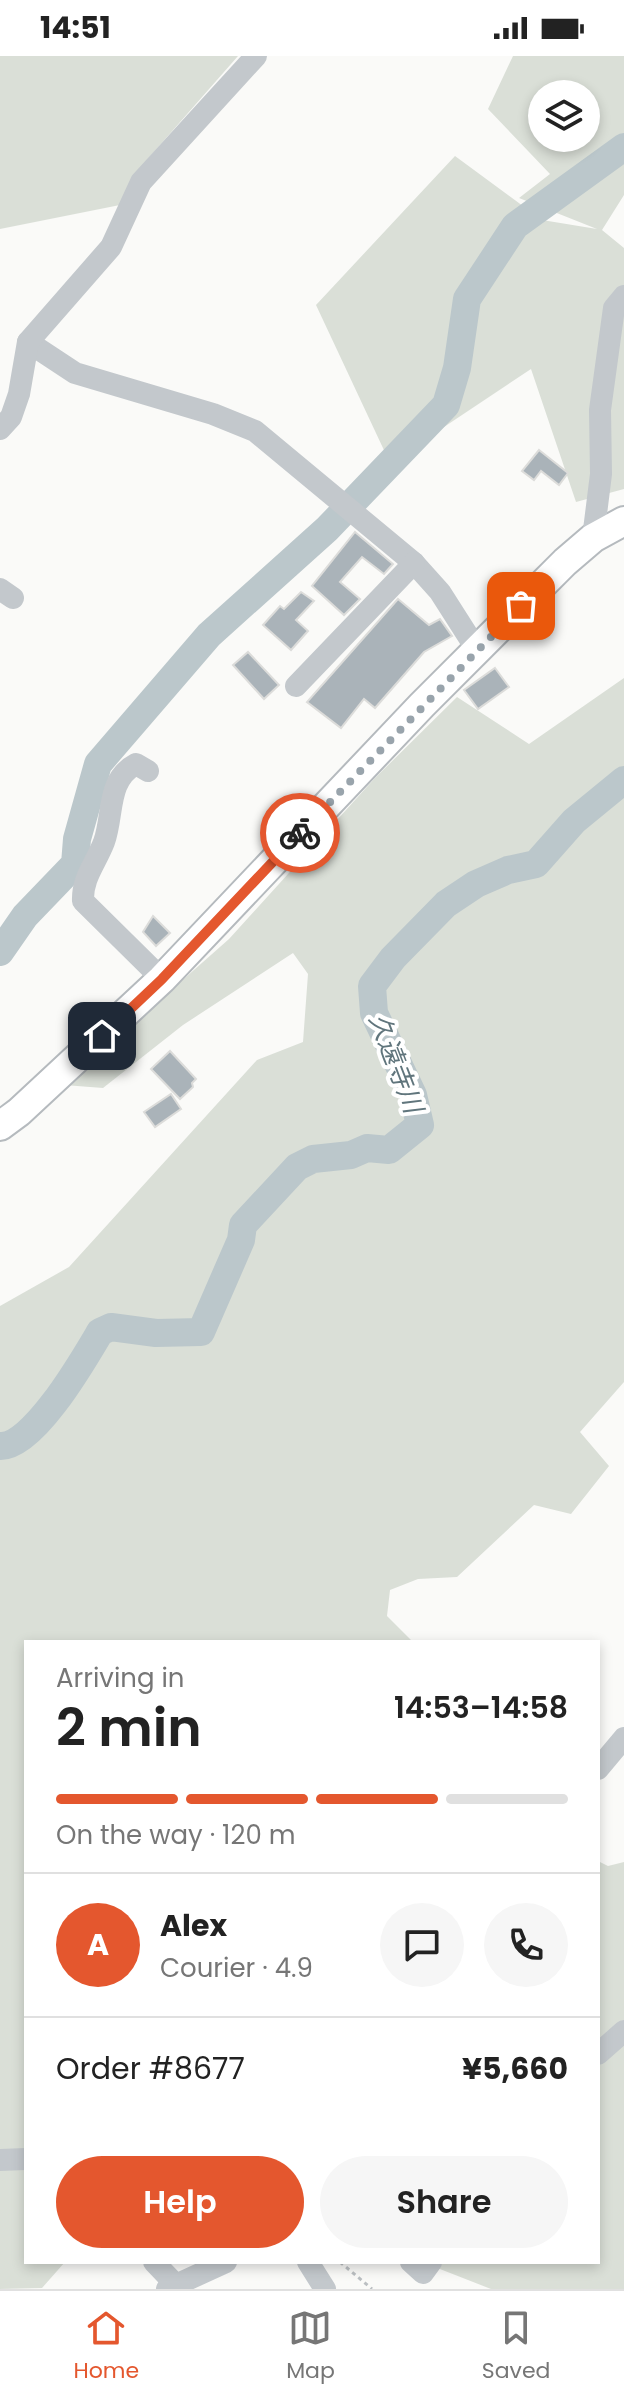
<!DOCTYPE html>
<html lang="en">
<head>
<meta charset="utf-8">
<style>
  :root { --surface:#fff; --page:#f6f6f6; --text:#222; --muted:#767676; --line:#e0e0e0; --accent:#e4572e }
  body { margin:0; font-family:Poppins,"Noto Sans JP",sans-serif; background:var(--page); color:var(--text); height:100vh; display:flex; flex-direction:column; font-size:30px; white-space:nowrap }
  * { box-sizing:border-box; margin:0 }
  p { font-size:26px; color:var(--muted) }
  .icon { flex:none; width:44px; height:44px; fill:none; stroke:currentColor; stroke-width:2; stroke-linecap:round; stroke-linejoin:round }
  .map { position:relative; flex:1; overflow:hidden }
  .panel { position:absolute; left:24px; top:1584px; width:576px; height:624px; display:flex; flex-direction:column; background:var(--surface); border-radius:0px; box-shadow:0 4px 12px #0003 }
  .panel>* { flex:none }
  .buttons { position:absolute; left:528px; top:24px; display:grid; gap:16px }
  .buttons a { display:grid; place-items:center; width:72px; height:72px; border-radius:50%; background:var(--surface); box-shadow:0 4px 12px #0003; font-size:40px }
  .pin { position:absolute; display:grid; place-items:center; width:68px; height:68px; color:#fff; margin:-34px; border-radius:16px; box-shadow:0 4px 12px #0006 }
  .courier { position:absolute; display:grid; place-items:center; width:80px; height:80px; margin:-40px; border:6px solid #e4572e; border-radius:50%; background:#fff; color:#222; box-shadow:0 2px 10px #0007 }
  .headline em { font-style:normal; font-weight:600 }
  .headline div { display:flex; flex-direction:column-reverse }
  .headline { display:flex; align-items:center; justify-content:space-between; height:136px; padding:0 32px }
  h1 { font-size:52px; font-weight:600; line-height:60px }
  .bar { display:grid; grid-template-columns:repeat(4,1fr); gap:12px 8px; align-content:center; height:96px; padding:0 32px }
  .bar i { height:10px; border-radius:6px; background:var(--line) }
  .bar .on { background:var(--accent) }
  .bar p { grid-column:span 4 }
  .line { display:flex; align-items:center; gap:20px; padding:0 32px; border-top:2px solid var(--line) }
  .line div { flex:1 }
  .round { display:grid; place-items:center; flex:none; width:84px; height:84px; border-radius:42px; background:var(--page) }
  .primary-button { display:flex; gap:16px; margin-top:auto; padding:16px 32px }
  .primary-button a { flex:1; height:92px; border-radius:48px; background:var(--accent); color:#fff; font-size:32px; font-weight:600; line-height:92px; text-align:center }
  .primary-button a+a { background:var(--page); color:var(--text) }
  .status { display:flex; justify-content:space-between; align-items:center; height:56px; padding:0 40px; background:var(--surface); direction:ltr }
  .status svg { height:22px; fill:currentColor }
  .tab-bar { display:flex; justify-content:space-around; align-items:center; height:112px; border-top:2px solid var(--line); background:var(--surface); font-size:22px; color:var(--muted) }
  .tab-bar a { display:grid; justify-items:center; gap:4px }
  .tab-bar .on { color:var(--accent) }
  .map>svg:first-child { display:block }
</style>
</head>
<body>
<div class="status"><b>14:51</b><svg viewBox="0 0 49 12"><path d="M0 12V9h3v3zM5 12V6h3v6zM10 12V3h3v9zM15 12V0h3v12zM26 1h20v11H26zM47 4h2v5h-2z"/></svg></div>
<div class="map">
<svg width="624" height="2233" viewBox="0 0 624 2233">
  <rect width="100%" height="100%" fill="#fafaf8"/>
  <g fill="#dadfd7" fill-rule="evenodd">
    <path d="M0 0H238L145 106 120 149 0 173Z"/>
    <path d="M513 0H624V139L602 174 624 192V433L576 446 531 313 390 407 316 249 455 100 542 164 597 173 519 142 550 118 488 53ZM542 38H586V82H542Z"/>
    <path d="M624 622V1326L580 1376 609 1410 571 1458 534 1449 457 1521 418 1523 390 1534 387 1560 413 1586H26V2206H65L42 2232 0 2233V1250L69 1211 257 1004 303 986 308 918 293 897 183 969 103 1032 64 1029 229 883 375 722 457 641 529 688Z"/>
    <path d="M598 1805 608 1810 624 1806V2233H491L422 2206H598Z"/>
  </g>
  <g fill="none" stroke-linecap="round" stroke-linejoin="round">
    <g stroke="#bbc7cb" stroke-width="28">
      <path d="M0 896 25 860 75 808 77 783 98 708 209 579 327 473 446 349 457 312 467 243 515 170 624 91"/>
      <path d="M0 1390C33 1392 84 1303 100 1276L111 1271 156 1277 201 1276 241 1184 243 1169 297 1111 313 1103 351 1099 367 1092 389 1094 420 1069 413 1039 374 957 372 930 393 902 446 848 476 828 508 814 536 808 574 765 624 724"/>
    </g>
  </g>
  <g fill="#aab3b9" stroke="#dcdcda" stroke-width="2">
    <path d="M539 394 568 417 559 429 541 415 534 424 522 415Z"/>
    <path d="M355 476 393 508 384 518 362 501 340 526 360 543 344 559 312 530Z"/>
    <path d="M301 536 314 545 296 564 308 575 291 594 263 569 280 550 284 553Z"/>
    <path d="M398 543 429 569 440 563 452 580 424 596 375 652 364 643 341 672 307 646Z"/>
    <path d="M248 596 279 629 264 643 233 609Z"/>
    <path d="M495 612 509 631 478 653 464 634Z"/>
    <path d="M153 860 170 877 156 890 143 876Z"/>
    <path d="M170 995 196 1023 192 1027 193 1031 180 1043 151 1013Z"/>
    <path d="M171 1038 181 1053 155 1071 144 1056Z"/>
  </g>
  <g fill="none" stroke-linecap="round" stroke-linejoin="round">
    <g stroke="#b5babe" stroke-width="32">
      <path id="major" d="M0 1070 19 1056 162 923 422 649 565 506 593 482 624 465"/>
    </g>
    <path stroke="#bbbfc2" stroke-width="3" stroke-dasharray="4 4" stroke-linecap="butt" d="M340 2206 372 2233"/>
    <g stroke="#c3c8cc" stroke-width="22">
      <path d="M28 286 75 317 213 358 255 375 414 507 440 536 477 594"/>
      <path d="M0 373 11 361 19 338 28 286 111 191 141 126 256 0"/>
      <path d="M593 482 601 418 600 354 614 252 624 240"/>
      <path d="M0 533 13 542"/>
      <path d="M296 630 414 507"/>
      <path d="M148 715 136 708C106 724 114 759 104 786 96 807 82 822 83 845L162 923"/>
      <path d="M598 1713 624 1682"/>
      <path d="M598 1998 624 1975"/>
      <path d="M0 2104 26 2103"/>
      <path d="M154 2206 176 2229"/>
      <path d="M308 2206 325 2233"/>
      <path d="M411 2206 423 2217 431 2206"/>
      <path d="M167 2233 226 2206"/>
    </g>
    <use href="#major" stroke="#fff" stroke-width="28"/>
  </g>
  <g fill="none" stroke-linecap="round" stroke-linejoin="round">
    <path stroke="#99a4ac" stroke-width="8" stroke-dasharray="0 14.4" d="M300 777 521 550"/>
    <path stroke="#e4572e" stroke-width="10" d="M102 980 162 923 300 777"/>
  </g>
  <g text-anchor="middle" stroke-width="8" stroke-linejoin="round" paint-order="stroke">
    <g font-size="26" font-style="italic" fill="#60757c" stroke="#fff">
      <text transform="translate(396 1007) rotate(69)" y="9">久遠寺川</text>
    </g>
  </g>
</svg>
<div class="buttons">
<a><svg class="icon" aria-label="layers" viewBox="0 0 24 24"><path d="M12 4l9 5-9 5-9-5zM3 14l9 5 9-5"/></svg></a>
</div>
<div class="pin" style="left:521px;top:550px;background:#ea580c"><svg class="icon" aria-label="bag" viewBox="0 0 24 24"><path d="M5 8h14l-1 12H6zM9 8a3 3 0 0 1 6 0"/></svg></div>
<div class="pin" style="left:102px;top:980px;background:#1f2937"><svg class="icon" aria-label="home" viewBox="0 0 24 24"><path d="M3 11l9-7 9 7M6 9v11h12V9"/></svg></div>
<div class="courier" style="left:300px;top:777px"><svg class="icon" aria-label="bike" viewBox="0 0 24 24"><circle cx="6" cy="16" r="4"/><circle cx="18" cy="16" r="4"/><path d="M6 16l4-8h5l3 8M10 8l3 8H6M13 5h3"/></svg></div>
<section class="panel">
<div class="headline"><div><h1>2 min</h1><p>Arriving in</p></div><em>14:53–14:58</em></div>
<div class="bar"><i class="on"></i><i class="on"></i><i class="on"></i><i></i><p>On the way · 120 m</p></div>
<div class="line" style="height:144px"><b class="round" style="background:var(--accent);color:#fff">A</b><div><b>Alex</b><p>Courier · 4.9</p></div><a class="round"><svg class="icon" aria-label="chat" viewBox="0 0 24 24"><path d="M4 5h16v11H9l-5 4z"/></svg></a><a class="round"><svg class="icon" aria-label="phone" viewBox="0 0 24 24"><path d="M5 4h4l2 5-3 2q2 4 5 5l2-3 5 2v4C11 20 4 13 5 4z"/></svg></a></div>
<div class="line" style="height:104px"><div>Order #8677</div><b>¥5,660</b></div>
<div class="primary-button"><a>Help</a><a>Share</a></div>
</section>
</div>
<nav class="tab-bar">
<a class="on"><svg class="icon" aria-label="home" viewBox="0 0 24 24"><path d="M3 11l9-7 9 7M6 9v11h12V9"/></svg>Home</a>
<a><svg class="icon" aria-label="map" viewBox="0 0 24 24"><path d="M3 6l6-2 6 2 6-2v14l-6 2-6-2-6 2zM9 4v14M15 6v14"/></svg>Map</a>
<a><svg class="icon" aria-label="saved" viewBox="0 0 24 24"><path d="M7 4h10v16l-5-4-5 4z"/></svg>Saved</a>
</nav>
</body>
</html>
